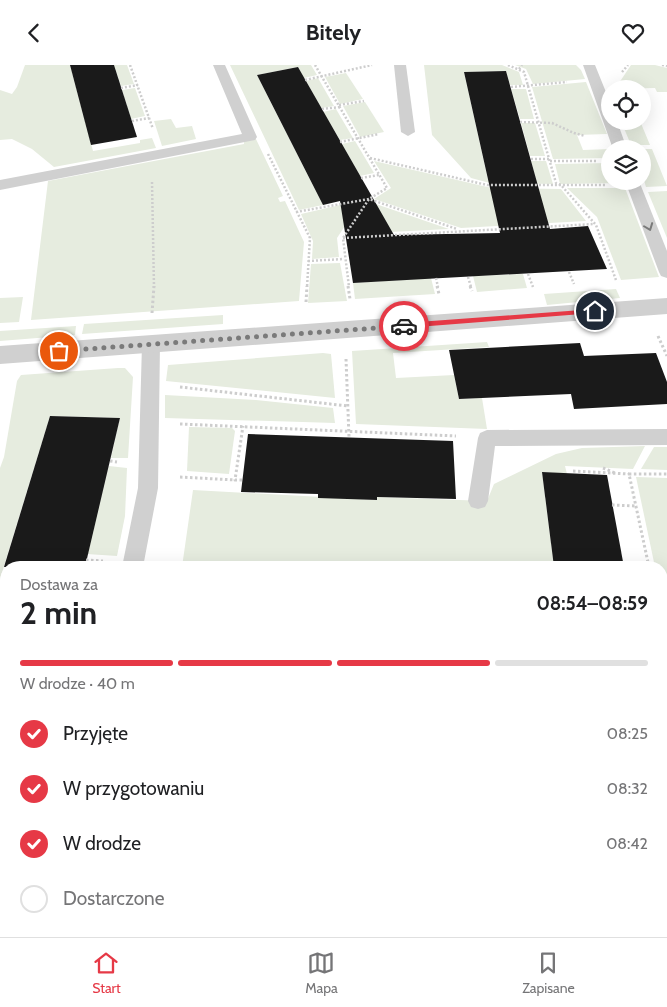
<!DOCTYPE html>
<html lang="pl">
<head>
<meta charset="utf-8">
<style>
  :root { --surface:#fff; --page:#f2f2f2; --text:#202124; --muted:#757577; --line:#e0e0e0; --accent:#e63946 }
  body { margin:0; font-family:Cabin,sans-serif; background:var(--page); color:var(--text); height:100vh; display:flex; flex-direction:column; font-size:19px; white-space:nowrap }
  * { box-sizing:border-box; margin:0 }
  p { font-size:16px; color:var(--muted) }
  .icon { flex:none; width:28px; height:28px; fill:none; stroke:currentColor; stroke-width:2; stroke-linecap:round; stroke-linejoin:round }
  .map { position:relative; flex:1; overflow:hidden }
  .drawer { position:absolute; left:0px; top:496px; width:668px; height:376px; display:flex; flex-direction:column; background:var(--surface); border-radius:20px 20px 0 0; box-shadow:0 5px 20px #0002 }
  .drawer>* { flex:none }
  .fabs { position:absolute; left:601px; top:15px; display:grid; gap:10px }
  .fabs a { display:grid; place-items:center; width:50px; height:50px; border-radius:50%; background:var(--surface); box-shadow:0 5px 20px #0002; font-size:25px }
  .pin { position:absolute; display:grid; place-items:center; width:42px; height:42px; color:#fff; margin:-21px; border:2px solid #fff; border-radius:50%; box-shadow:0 1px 5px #0007 }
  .courier { position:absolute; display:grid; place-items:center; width:50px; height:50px; margin:-25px; border:4px solid #e63946; border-radius:50%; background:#fff; color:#222; box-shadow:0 1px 6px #0007 }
  .head em { font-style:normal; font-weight:800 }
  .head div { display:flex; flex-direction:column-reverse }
  .head { display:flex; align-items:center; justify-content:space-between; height:85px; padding:0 20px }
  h1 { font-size:32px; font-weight:800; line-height:38px }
  .bar { display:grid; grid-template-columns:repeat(4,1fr); gap:8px 5px; align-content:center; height:60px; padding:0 20px }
  .bar i { height:6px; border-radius:4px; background:var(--line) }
  .bar .on { background:var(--accent) }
  .bar p { grid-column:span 4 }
  ol { padding:0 20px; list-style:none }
  li { display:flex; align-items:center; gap:15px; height:55px }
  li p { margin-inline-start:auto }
  li .icon { padding:5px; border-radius:50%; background:var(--accent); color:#fff; stroke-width:4 }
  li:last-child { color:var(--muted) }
  li i { width:28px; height:28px; border:2px solid var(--line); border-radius:50% }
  header { display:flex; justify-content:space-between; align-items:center; height:65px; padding:0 20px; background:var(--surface); font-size:22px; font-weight:800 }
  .tabs { display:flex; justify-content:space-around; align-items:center; height:70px; border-top:1px solid var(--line); background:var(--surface); font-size:14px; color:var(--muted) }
  .tabs a { display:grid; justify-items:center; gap:2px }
  .tabs .on { color:var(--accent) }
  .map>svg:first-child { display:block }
</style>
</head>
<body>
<header><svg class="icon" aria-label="back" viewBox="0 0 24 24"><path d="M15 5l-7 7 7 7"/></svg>Bitely<svg class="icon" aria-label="heart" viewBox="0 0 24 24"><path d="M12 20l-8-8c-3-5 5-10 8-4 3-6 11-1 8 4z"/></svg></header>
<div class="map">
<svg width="667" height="872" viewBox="0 0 667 872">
  <rect width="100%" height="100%" fill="#fff"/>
  <g fill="#e6ecdf">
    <path d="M25 0H70L93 86 140 78V75L152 73 156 83 54 102 32 84 12 74 0 75V25L12 29 17 22Z"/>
    <path d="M114 0H127L134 19 121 21Z"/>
    <path d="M230 0H311L317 10 304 13 298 2 257 10 323 140 299 145Z"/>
    <path d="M424 0H502L519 7 523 20H510L506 6 464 7 488 115H536L531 96H546L553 119 490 118 471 113 432 70Z"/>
    <path d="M515 0H576L581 5 585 14 533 19 526 4Z"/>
    <path d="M631 0H655L667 3V27H657L655 23 615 24Z"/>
    <path d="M346 8 363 34 340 39 325 12Z"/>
    <path d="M318 13 334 41 321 43 306 16Z"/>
    <path d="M586 17 607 69 577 70 583 85 610 84V93L553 94 532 22Z"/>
    <path d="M135 23 145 51 131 54 122 25Z"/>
    <path d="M511 24H526L534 54H520Z"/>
    <path d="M365 37 384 67 360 72 343 41Z"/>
    <path d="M336 44 353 73 340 75 323 47Z"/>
    <path d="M171 54 176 63 192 61 196 74 162 81 154 56Z"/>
    <path d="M621 56H640L650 80H631Z"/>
    <path d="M521 58H535L545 91H530Z"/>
    <path d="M255 72 283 131 278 133 280 137 285 136 304 177 299 236 31 255 48 116 244 79V74Z"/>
    <path d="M355 76 374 108 360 111 342 79Z"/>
    <path d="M643 84H652L667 121 646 122 643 112Z"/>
    <path d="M374 96 492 123 561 124 586 156 461 163 374 134 391 123Z"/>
    <path d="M610 98V116H623L624 118 560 119 555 99Z"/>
    <path d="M567 123H625L659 212 621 215 597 152Z"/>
    <path d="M667 126V173L648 127Z"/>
    <path d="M362 135 337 173 339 192 312 194 313 176 301 149Z"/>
    <path d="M370 137 449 164 351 169Z"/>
    <path d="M340 198 347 236 308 238 311 199Z"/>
    <path d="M523 209 527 223 477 227 473 211Z"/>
    <path d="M431 213 435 229 355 234 353 218Z"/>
    <path d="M616 224 620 233 547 240 544 229Z"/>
    <path d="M23 232 19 257 0 258V233Z"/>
    <path d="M223 250V259L82 269 84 259Z"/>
    <path d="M76 261 75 270 0 276V266Z"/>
    <path d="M487 277 489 282 393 288 396 313 454 310 459 334 482 333 487 364 356 359 352 286Z"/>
    <path d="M323 288 331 289 335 333 166 316 168 300Z"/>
    <path d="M118 303H125L133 312 128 393H111L120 353 50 351 0 514V403L4 392 17 316 21 310Z"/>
    <path d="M165 330 256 335 333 343 335 358 165 353Z"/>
    <path d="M189 362 232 363 235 366 229 409 187 406Z"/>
    <path d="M645 381 633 404 565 401 567 409 542 407 554 502H182L193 425 377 435V432L487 436 494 419 556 389 582 383Z"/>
    <path d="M654 382H667V405L641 404Z"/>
    <path d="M109 401 127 403 125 451 117 491 87 489Z"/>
    <path d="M636 412 667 413V561L661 533V502H655Z"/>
  </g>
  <g fill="#1a1a1a">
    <path d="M70 0H114L137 72 91 80Z"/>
    <path d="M298 2 394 170 500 168 464 7 506 6 550 164 588 161 607 204 353 218 340 136 323 140 257 10Z"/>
    <path d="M580 278 584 291 656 288 667 317V339L574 344 571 329 459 334 449 285Z"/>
    <path d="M50 351 120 353 85 502H4Z"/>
    <path d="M248 369 453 376 456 434 377 432V435L318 433V429L241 427Z"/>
    <path d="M542 407 607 410 624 502H554Z"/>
  </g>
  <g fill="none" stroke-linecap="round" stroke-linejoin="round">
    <g stroke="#cdcdcd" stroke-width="2.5" stroke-dasharray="2 2" stroke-linecap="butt">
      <path d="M130 0 153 64"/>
      <path d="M315 0 387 123 369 134 343 173 349 222"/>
      <path d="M508 0 524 7 556 118 561 120 596 160 616 215"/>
      <path d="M662 0 667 1"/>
      <path d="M519 4 522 0"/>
      <path d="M622 7 628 0"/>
      <path d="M305 15 372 0"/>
      <path d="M511 22 567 17"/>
      <path d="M121 23 138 20"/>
      <path d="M339 40 364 36"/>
      <path d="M322 44 340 42"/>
      <path d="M132 56 149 53"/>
      <path d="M520 57 552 58 574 68 585 71"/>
      <path d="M340 77 379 69"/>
      <path d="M268 89 310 173 307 222"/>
      <path d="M370 93 487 120H606"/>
      <path d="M531 94H549"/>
      <path d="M550 96H597"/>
      <path d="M361 113 379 110"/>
      <path d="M152 117 154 222"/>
      <path d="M296 147 369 134 457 164"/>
      <path d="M343 173 594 159"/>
      <path d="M308 196 344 194"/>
      <path d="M569 207 574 219"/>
      <path d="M528 209 533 222"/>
      <path d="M468 212 471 222"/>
      <path d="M436 213 438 222"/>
    </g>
    <g stroke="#cdcdcd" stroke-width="3" stroke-dasharray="2.5 2.5" stroke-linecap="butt">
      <path d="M348 221 350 234"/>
      <path d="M437 221 439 229"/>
      <path d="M470 221 472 226"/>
      <path d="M306 237 307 221"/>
      <path d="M152 248 154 221"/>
      <path d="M658 271 667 291"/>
      <path d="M346 294 349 372"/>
      <path d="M180 322 348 341"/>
      <path d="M180 359 456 371"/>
      <path d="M110 396 117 397"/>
      <path d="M603 403 615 408"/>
      <path d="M573 406 629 409"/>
      <path d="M180 412 235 415"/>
      <path d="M242 415H235L243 361"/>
      <path d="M612 440 636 441"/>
      <path d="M86 495 103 496"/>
      <path d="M649 502 629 409H667"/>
    </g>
    <g stroke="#cdcdcd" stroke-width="4" stroke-dasharray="3 3" stroke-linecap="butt">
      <path d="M661 558 667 585"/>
      <path d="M661 612H667"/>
      <path d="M1 682 6 683"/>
      <path d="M663 713H667"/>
      <path d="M194 866 296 872"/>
      <path d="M160 872 161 866"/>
    </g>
    <g fill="#d0d0d0" fill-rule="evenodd">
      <path d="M213 0H225L257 72 255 75 0 125V115L242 69Z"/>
      <path d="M394 0H406L415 67 408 71 401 67Z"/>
      <path d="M583 0H595L610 37V56H617L627 84H613Z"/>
      <path d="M625 116H639L667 186V213L661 211 659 207Z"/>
      <path d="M151 273 157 274 160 279 158 423 143 502H122L138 423 142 279 145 274Z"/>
      <path d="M667 364V380L495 381 488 436 485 442 478 444 471 442 468 436 478 373 480 368 487 365Z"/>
      <rect x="0" y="822" width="6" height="26"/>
      <path d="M661 851H667V872H650L648 866H661Z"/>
    </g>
    <path fill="#d0d0d0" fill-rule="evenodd" d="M667 233V249L0 299V281Z"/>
  </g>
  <defs><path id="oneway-chevron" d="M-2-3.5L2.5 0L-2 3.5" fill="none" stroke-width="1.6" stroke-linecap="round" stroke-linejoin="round" transform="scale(1.25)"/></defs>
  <use stroke="#7a7a7a" href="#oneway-chevron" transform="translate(649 162) rotate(69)"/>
  <path fill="#e63946" d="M595 244 598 246 595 248 404 263 400 261 404 258Z"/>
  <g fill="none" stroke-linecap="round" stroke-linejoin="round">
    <path stroke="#7a7a7a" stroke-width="5" stroke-dasharray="0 9" d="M59 286 404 261"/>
  </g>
</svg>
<div class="fabs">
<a><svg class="icon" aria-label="locate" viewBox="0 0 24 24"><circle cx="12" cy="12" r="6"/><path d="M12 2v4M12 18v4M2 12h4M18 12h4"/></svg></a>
<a><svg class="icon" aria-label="layers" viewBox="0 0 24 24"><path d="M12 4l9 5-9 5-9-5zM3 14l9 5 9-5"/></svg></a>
</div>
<div class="pin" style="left:59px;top:286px;background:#ea580c"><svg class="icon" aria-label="bag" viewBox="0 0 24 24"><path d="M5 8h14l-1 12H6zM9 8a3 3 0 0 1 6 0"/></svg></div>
<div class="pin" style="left:595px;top:246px;background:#1f2937"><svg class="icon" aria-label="home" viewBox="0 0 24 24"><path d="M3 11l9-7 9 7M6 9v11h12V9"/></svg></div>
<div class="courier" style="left:404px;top:261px"><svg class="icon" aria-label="car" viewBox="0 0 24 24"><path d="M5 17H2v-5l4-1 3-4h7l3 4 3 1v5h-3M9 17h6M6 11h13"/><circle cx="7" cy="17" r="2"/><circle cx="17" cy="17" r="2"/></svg></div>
<section class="drawer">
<div class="head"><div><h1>2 min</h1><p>Dostawa za</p></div><em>08:54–08:59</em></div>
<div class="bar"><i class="on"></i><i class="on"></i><i class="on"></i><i></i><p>W drodze · 40 m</p></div>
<ol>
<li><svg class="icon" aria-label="check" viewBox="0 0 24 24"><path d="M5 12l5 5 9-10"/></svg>Przyjęte<p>08:25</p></li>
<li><svg class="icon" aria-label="check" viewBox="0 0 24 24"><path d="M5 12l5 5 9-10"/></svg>W przygotowaniu<p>08:32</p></li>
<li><svg class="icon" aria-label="check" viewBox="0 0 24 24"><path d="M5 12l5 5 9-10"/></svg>W drodze<p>08:42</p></li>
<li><i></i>Dostarczone</li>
</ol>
</section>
</div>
<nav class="tabs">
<a class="on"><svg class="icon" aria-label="home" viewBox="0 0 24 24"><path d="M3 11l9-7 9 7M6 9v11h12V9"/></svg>Start</a>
<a><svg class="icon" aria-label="map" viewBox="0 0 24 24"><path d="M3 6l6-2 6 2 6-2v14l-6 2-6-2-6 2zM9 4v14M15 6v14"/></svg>Mapa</a>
<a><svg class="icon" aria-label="saved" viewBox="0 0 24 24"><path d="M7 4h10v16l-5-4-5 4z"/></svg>Zapisane</a>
</nav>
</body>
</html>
